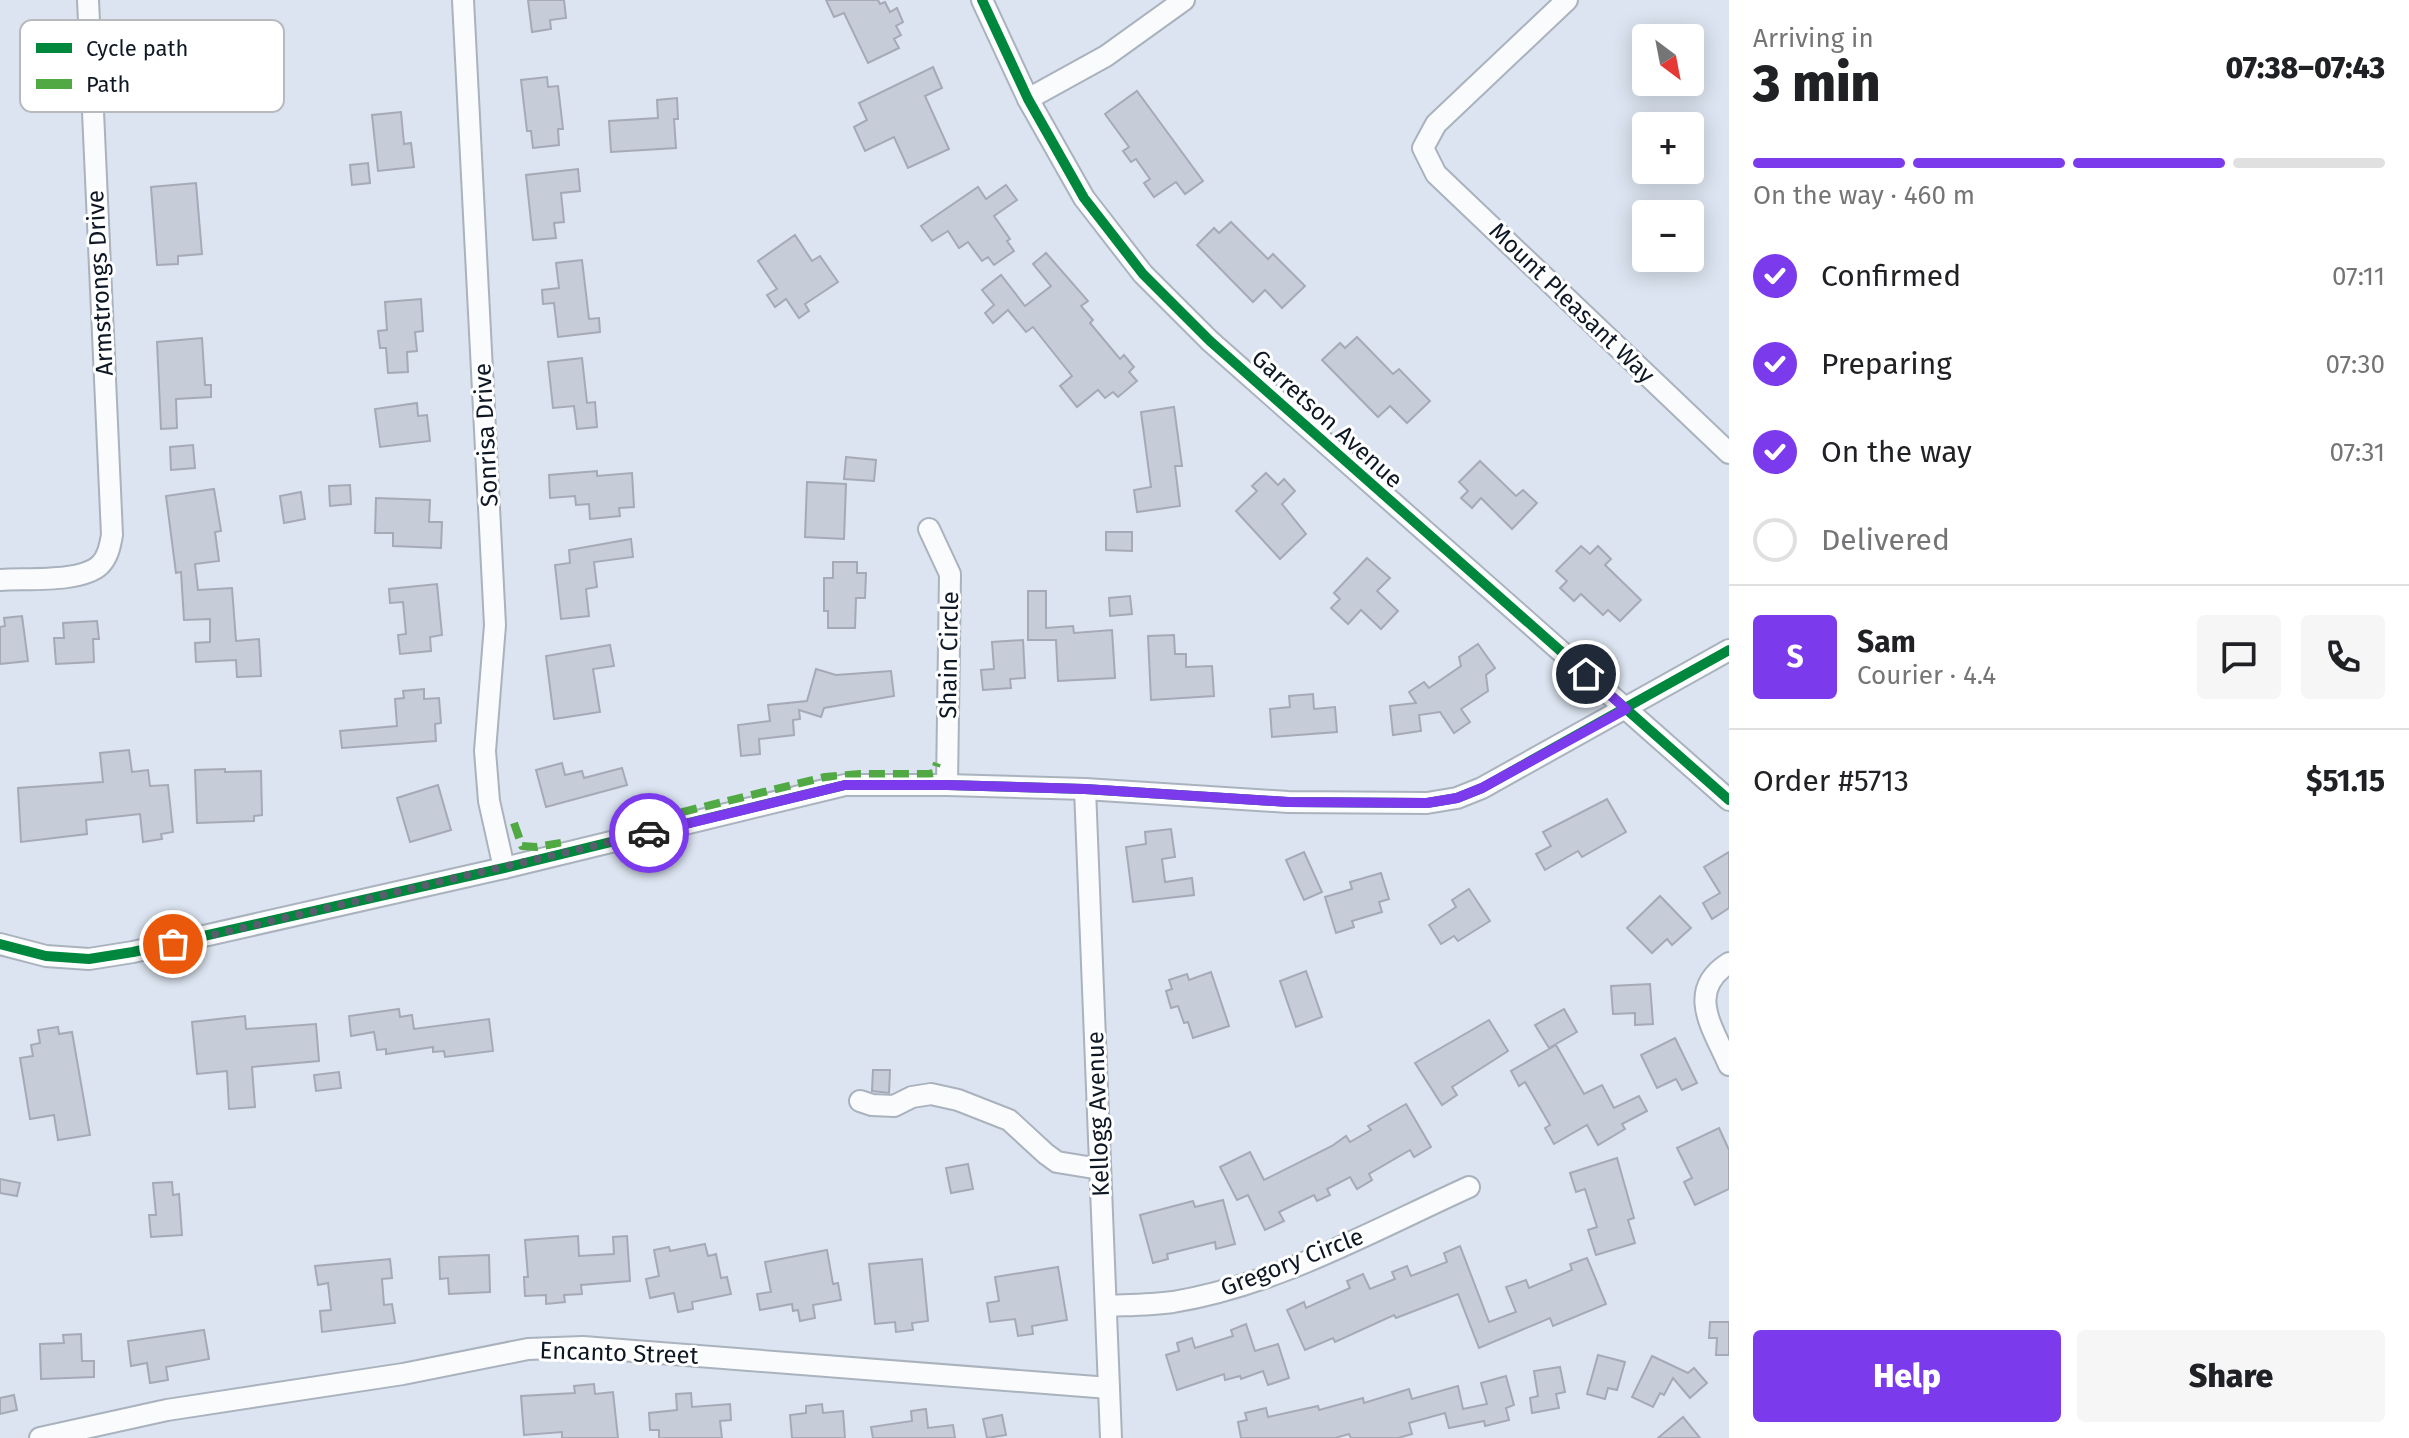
<!DOCTYPE html>
<html lang="en">
<head>
<meta charset="utf-8">
<style>
  :root { --surface:#fff; --page:#f6f6f6; --text:#202124; --muted:#757577; --line:#e0e0e0; --accent:#7c3aed }
  body { margin:0; font-family:"Fira Sans",sans-serif; background:var(--page); color:var(--text); height:100vh; display:flex; flex-direction:column; font-size:30px; white-space:nowrap }
  * { box-sizing:border-box; margin:0 }
  p { font-size:26px; color:var(--muted) }
  .icon { flex:none; width:44px; height:44px; fill:none; stroke:currentColor; stroke-width:2; stroke-linecap:round; stroke-linejoin:round }
  .map { position:relative; flex:1; overflow:hidden }
  .panel { display:flex; flex-direction:column; background:var(--surface); width:680px }
  .panel>* { flex:none }
  .needle { width:52px; rotate:148deg }
  .fabs { position:absolute; left:1632px; top:24px; display:grid; gap:16px }
  .fabs a { display:grid; place-items:center; width:72px; height:72px; border-radius:8px; background:var(--surface); box-shadow:0 4px 20px #0003; font-size:40px }
  .pin { position:absolute; display:grid; place-items:center; width:68px; height:68px; color:#fff; margin:-34px; border:4px solid #fff; border-radius:50%; box-shadow:0 2px 8px #0007 }
  .courier { position:absolute; display:grid; place-items:center; width:80px; height:80px; margin:-40px; border:6px solid #7c3aed; border-radius:50%; background:#fff; color:#222; box-shadow:0 2px 10px #0007 }
  .headline em { font-style:normal; font-weight:800 }
  .headline div { display:flex; flex-direction:column-reverse }
  .headline { display:flex; align-items:center; justify-content:space-between; height:136px; padding:0 24px }
  h1 { font-size:52px; font-weight:800; line-height:60px }
  .bar { display:grid; grid-template-columns:repeat(4,1fr); gap:12px 8px; align-content:center; height:96px; padding:0 24px }
  .bar i { height:10px; border-radius:6px; background:var(--line) }
  .bar .selected { background:var(--accent) }
  .bar p { grid-column:span 4 }
  .line { display:flex; align-items:center; gap:20px; padding:0 24px; border-top:2px solid var(--line) }
  .line div { flex:1 }
  .round { display:grid; place-items:center; flex:none; width:84px; height:84px; border-radius:8px; background:var(--page) }
  ol { padding:0 24px; list-style:none }
  li { display:flex; align-items:center; gap:24px; height:88px }
  li p { margin-inline-start:auto }
  li .icon { padding:8px; border-radius:50%; background:var(--accent); color:#fff; stroke-width:4 }
  li:last-child { color:var(--muted) }
  li i { width:44px; height:44px; border:4px solid var(--line); border-radius:50% }
  .primary-button { display:flex; gap:16px; margin-top:auto; padding:16px 24px }
  .primary-button a { flex:1; height:92px; border-radius:8px; background:var(--accent); color:#fff; font-size:32px; font-weight:800; line-height:92px; text-align:center }
  .primary-button a+a { background:var(--page); color:var(--text) }
  main { display:flex; flex:1; min-height:0 }
  .map>svg:first-child { display:block }
</style>
</head>
<body>
<main>
<div class="map">
<svg width="1729" height="1438" viewBox="0 0 1729 1438">
  <rect width="100%" height="100%" fill="#dbe4f0"/>
  <g fill="#c7ccd9" stroke="#a5aab6" stroke-width="2">
    <path d="M528 0H564L566 18 550 20 551 29 532 32Z"/>
    <path d="M826 0H878L880 4 885 2 890 12 897 8 903 22 896 26 901 35 894 39 899 48 868 63 844 13 834 17Z"/>
    <path d="M933 67 942 88 925 96 949 149 908 168 894 137 865 151 854 127 867 120 859 103Z"/>
    <path d="M547 77 548 87 558 86 563 129H558L559 145 533 148 531 131H527L521 80Z"/>
    <path d="M1137 91 1203 181 1185 194 1176 182 1154 197 1144 183 1150 179 1136 159 1131 162 1123 151 1129 147 1105 114Z"/>
    <path d="M677 98 678 119H674L676 148 611 152 609 121 658 118 657 100Z"/>
    <path d="M401 112 404 144 411 143 414 167 378 171 372 115Z"/>
    <path d="M368 163 370 183 352 185 350 165Z"/>
    <path d="M578 169 580 191 561 193 564 222 554 223 556 238 533 240 526 175Z"/>
    <path d="M196 183 202 254 178 256V264L157 265 151 187Z"/>
    <path d="M1006 185 1017 200 994 216 1010 239 1007 241 1014 251 994 265 988 257 982 261 968 242 959 248 948 231 932 241 921 226 978 187 986 199Z"/>
    <path d="M1231 222 1268 259 1273 254 1305 286 1282 308 1265 290 1253 302 1197 245 1214 228 1219 233Z"/>
    <path d="M795 235 812 261 820 256 838 282 805 304 809 311 799 318 786 299 775 307 767 295 777 289 758 261Z"/>
    <path d="M1046 253 1088 301 1081 306 1093 320 1090 323 1120 359 1124 355 1134 367 1129 372 1137 381 1118 397 1113 392 1105 398 1098 390 1077 407 1060 386 1072 376 1033 327 1026 332 1008 310 993 323 985 313 994 305 982 290 1001 275 1025 306 1051 286 1033 264Z"/>
    <path d="M582 260 589 319 599 318 600 332 558 337 554 303 543 304 542 290 559 288 556 263Z"/>
    <path d="M421 299 423 331 415 332 417 351 407 352 408 372 388 373 386 348H380L378 331 387 330 385 302Z"/>
    <path d="M1357 337 1393 374 1399 369 1430 401 1407 423 1390 406 1378 417 1322 360 1340 343 1345 348Z"/>
    <path d="M202 338 205 385H211V397L176 399 177 428 161 429 157 342Z"/>
    <path d="M582 358 587 403 595 402 597 427 577 429 574 406 553 408 548 362Z"/>
    <path d="M417 403 418 416 427 415 430 441 380 447 375 409Z"/>
    <path d="M1174 407 1182 466H1175L1180 506 1137 512 1134 490 1151 487 1141 412Z"/>
    <path d="M193 445 195 468 171 470 170 447Z"/>
    <path d="M846 457 876 460 874 481 844 479Z"/>
    <path d="M1480 461 1516 496 1523 490 1537 503 1512 529 1481 498 1472 508 1461 498 1468 491 1459 482Z"/>
    <path d="M597 471V476L632 473 634 507 619 508 620 516 590 519 589 504 576 505 575 496 550 498 549 475Z"/>
    <path d="M1266 473 1278 485 1284 479 1295 491 1282 504 1306 534 1280 559 1236 511 1257 491 1252 486Z"/>
    <path d="M807 482 846 484 844 539 805 537Z"/>
    <path d="M350 485 351 504 330 506 329 486Z"/>
    <path d="M214 489 221 531 215 532 219 561 195 564 198 590 232 588 236 641 259 639 261 676 237 677 236 660 196 662 195 643 210 642V619L184 620 181 572 176 573 166 496Z"/>
    <path d="M301 492 305 519 284 523 280 496Z"/>
    <path d="M376 498 430 500 429 522H442L441 548 393 546V533H375Z"/>
    <path d="M1106 532H1132V551L1106 550Z"/>
    <path d="M631 539 633 557 594 562 597 587 586 589 589 616 561 619 555 565 570 563 569 550Z"/>
    <path d="M1581 546 1590 554 1598 546 1611 559 1605 565 1641 600 1620 621 1608 610 1603 615 1581 594 1574 601 1560 588 1567 581 1556 571Z"/>
    <path d="M1367 558 1390 578 1377 591 1398 611 1381 629 1361 610 1348 624 1331 608 1340 599 1334 593Z"/>
    <path d="M833 562H857V573H866L865 598H856L855 628H828V611H824V578H833Z"/>
    <path d="M437 584 442 635 430 637 431 651 400 654 398 635 406 634 403 602 390 603 389 589Z"/>
    <path d="M1028 591H1046V628L1073 626 1074 633 1112 630 1115 678 1058 681 1056 640H1028Z"/>
    <path d="M1130 596 1132 614 1110 616 1109 598Z"/>
    <path d="M22 616 28 661 0 664V627L5 626 4 618Z"/>
    <path d="M97 621 99 639H93L94 662 56 664 54 638H64L63 623Z"/>
    <path d="M1174 635 1175 654H1186V667L1212 666 1214 696 1151 700 1148 636Z"/>
    <path d="M1023 640 1025 678 1010 679 1011 688 983 690 981 670 994 669 992 642Z"/>
    <path d="M1478 644 1495 668 1486 675 1488 691 1461 709 1470 722 1454 733 1440 712 1419 715 1421 731 1393 735 1390 706 1416 703 1409 692 1424 682 1429 688 1461 666 1459 657Z"/>
    <path d="M610 645 614 666 593 669 600 712 554 719 546 656Z"/>
    <path d="M816 669 836 675 891 671 894 696 824 708 821 717 799 710 800 719 793 720 794 735 759 739 760 754 741 756 738 725 770 721 768 705 807 701Z"/>
    <path d="M424 689V699L439 698 441 723 435 724 436 741 342 748 340 731 397 726 395 699 404 698 403 691Z"/>
    <path d="M1313 694 1314 709 1335 707 1337 732 1272 737 1270 709 1290 707 1289 696Z"/>
    <path d="M129 750 132 772 148 770 150 786 168 785 173 832 161 834 162 839 143 842 140 814 86 820 87 834 21 842 18 788 103 782 100 753Z"/>
    <path d="M562 763 565 775 582 771 584 778 622 768 627 785 546 807 536 770Z"/>
    <path d="M225 769V772L261 771 262 815 254 816V821L197 823 195 770Z"/>
    <path d="M438 785 451 830 410 842 397 798Z"/>
    <path d="M1607 799 1626 832 1582 857 1578 851 1545 870 1536 854 1551 846 1543 832Z"/>
    <path d="M1171 829 1175 857 1162 859 1165 882 1192 878 1194 895 1133 902 1126 847 1146 844 1145 832Z"/>
    <path d="M1304 852 1322 892 1304 900 1286 860Z"/>
    <path d="M1729 852V908L1712 919 1703 903 1720 893 1704 867Z"/>
    <path d="M1381 873 1389 899 1379 902 1382 912 1352 921 1354 927 1336 933 1325 897 1352 889 1350 882Z"/>
    <path d="M1469 889 1490 921 1458 941 1454 936 1441 944 1429 925 1456 907 1452 900Z"/>
    <path d="M1660 896 1691 928 1672 945 1667 939 1652 953 1627 928Z"/>
    <path d="M1306 971 1322 1017 1296 1027 1280 981Z"/>
    <path d="M1211 972 1229 1026 1193 1038 1188 1022 1184 1023 1178 1006 1171 1008 1166 991 1172 989 1169 980 1187 974 1189 980Z"/>
    <path d="M1650 984 1653 1024 1635 1025V1013L1613 1014 1611 986Z"/>
    <path d="M399 1009 400 1017 412 1015 414 1029 489 1019 493 1051 445 1057 444 1051 433 1052V1047L386 1054V1049L377 1050 374 1032 351 1036 349 1016Z"/>
    <path d="M1564 1009 1577 1032 1549 1048 1535 1025Z"/>
    <path d="M245 1016 246 1029 316 1024 319 1061 252 1067 255 1107 229 1109 227 1071 197 1074 192 1022Z"/>
    <path d="M1489 1020 1508 1051 1452 1087 1457 1095 1442 1105 1415 1063Z"/>
    <path d="M58 1027 59 1034 72 1032 90 1135 58 1140 54 1115 30 1119 20 1058 33 1056 31 1045 40 1043 38 1030Z"/>
    <path d="M1675 1038 1697 1083 1682 1090 1676 1079 1657 1088 1641 1055Z"/>
    <path d="M1556 1045 1584 1094 1602 1085 1614 1108 1639 1096 1647 1111 1622 1124 1625 1129 1598 1145 1587 1125 1554 1144 1545 1128 1550 1125 1525 1082 1519 1086 1511 1071Z"/>
    <path d="M873 1070H890L889 1093 872 1091Z"/>
    <path d="M339 1072 341 1088 316 1091 314 1075Z"/>
    <path d="M1406 1104 1431 1147 1414 1157 1410 1150 1369 1174 1372 1180 1357 1189 1350 1177 1327 1189 1330 1195 1317 1201 1314 1195 1279 1212 1284 1221 1265 1230 1248 1195 1237 1200 1220 1167 1250 1152 1264 1180 1332 1146 1346 1136 1350 1142 1371 1130 1368 1126Z"/>
    <path d="M1719 1128 1729 1150V1189L1695 1205 1684 1182 1692 1178 1677 1148Z"/>
    <path d="M1617 1158 1634 1218 1628 1220 1635 1243 1596 1255 1588 1230 1597 1227 1585 1189 1576 1192 1570 1173Z"/>
    <path d="M968 1164 973 1189 951 1193 946 1168Z"/>
    <path d="M0 1179 20 1183 17 1196 0 1193Z"/>
    <path d="M172 1182 173 1195 179 1194 182 1235 151 1237 149 1215H156L153 1183Z"/>
    <path d="M1223 1200 1235 1244 1216 1249 1215 1242 1167 1254 1168 1259 1153 1263 1140 1215 1193 1201 1195 1207Z"/>
    <path d="M578 1236 579 1256 614 1254 613 1237 627 1236 630 1281 581 1285 582 1294 564 1295 565 1302 546 1304V1295L525 1296 524 1277H528L525 1240Z"/>
    <path d="M705 1244 708 1256 716 1254 721 1278 727 1277 731 1294 692 1302 693 1309 678 1312 674 1293 650 1298 646 1279 659 1276 654 1250 669 1247 670 1251Z"/>
    <path d="M1460 1246 1489 1322 1516 1312 1506 1287 1526 1280 1529 1288 1572 1270 1570 1264 1587 1258 1606 1304 1553 1326 1550 1318 1479 1348 1458 1294 1396 1318 1394 1315 1335 1342 1333 1338 1305 1350 1287 1310 1304 1302 1306 1308 1350 1288 1347 1281 1363 1274 1370 1289 1395 1279 1392 1272 1407 1266 1411 1276 1447 1262 1444 1253Z"/>
    <path d="M827 1250 833 1284 838 1283 841 1300 813 1305 815 1318 800 1321 798 1310 793 1311 792 1304 760 1310 757 1294 771 1292 765 1262Z"/>
    <path d="M489 1255 490 1292 449 1294 448 1278 440 1279 439 1257Z"/>
    <path d="M390 1259 392 1278 382 1279 384 1305 392 1304 395 1323 322 1332 320 1311 331 1310 328 1283 318 1285 315 1266Z"/>
    <path d="M922 1259 928 1321 912 1323 913 1330 896 1332 895 1322 875 1324 869 1264Z"/>
    <path d="M1058 1267 1067 1320 1032 1326 1033 1334 1018 1336 1015 1319 990 1322 987 1303 999 1301 995 1277Z"/>
    <path d="M1710 1322H1729V1355H1716L1717 1338H1709Z"/>
    <path d="M1246 1324 1255 1351 1278 1344 1289 1378 1268 1385 1263 1371 1241 1379 1240 1376 1225 1380 1224 1374 1177 1390 1166 1355 1179 1351 1177 1343 1192 1338 1195 1348 1233 1336 1231 1330Z"/>
    <path d="M204 1330 209 1359 166 1367 168 1380 150 1383 147 1363 131 1366 128 1341Z"/>
    <path d="M81 1334 82 1361H94V1377L41 1379 40 1344 64 1343 63 1335Z"/>
    <path d="M1598 1355 1625 1362 1617 1390 1608 1388 1605 1399 1587 1394Z"/>
    <path d="M1652 1356 1688 1373 1694 1368 1707 1383 1690 1398 1673 1378 1664 1395 1660 1393 1653 1407 1632 1397Z"/>
    <path d="M1560 1367 1565 1392 1556 1394 1559 1408 1532 1413 1530 1398 1538 1396 1534 1371Z"/>
    <path d="M1506 1376 1514 1405 1506 1408 1509 1420 1485 1426 1484 1421 1449 1428 1445 1413 1409 1423 1412 1434 1398 1438H1351L1349 1434 1335 1438H1241L1238 1422 1247 1420 1245 1413 1266 1408 1268 1417 1318 1406 1319 1410 1363 1398 1364 1403 1409 1389 1412 1399 1458 1386 1463 1409 1487 1404 1481 1383Z"/>
    <path d="M594 1384 595 1394 613 1392 618 1438H562V1432L524 1435 521 1396 575 1393 574 1386Z"/>
    <path d="M691 1393 692 1407 730 1404 731 1420 720 1421 722 1438H659V1430H650L649 1413 677 1410 676 1394Z"/>
    <path d="M14 1395 17 1410 0 1414V1398Z"/>
    <path d="M822 1404 823 1413 843 1411 845 1438H792L790 1415 806 1413V1406Z"/>
    <path d="M926 1409 928 1428 953 1425 955 1438H873L871 1427 912 1421 911 1411Z"/>
    <path d="M1002 1415 1006 1435 987 1438 983 1419Z"/>
    <path d="M1683 1417 1700 1438H1658Z"/>
  </g>
  <g fill="none" stroke-linecap="round" stroke-linejoin="round">
    <g stroke="#a9b2bd" stroke-width="24">
      <g id="minor">
        <path d="M463 0 495 625 485 751 489 801 504 868"/>
        <path d="M982 0 1028 99 1084 198 1143 274 1210 341 1729 800"/>
        <path d="M1567 0 1436 124 1423 148 1436 174 1729 453"/>
        <path d="M1028 99 1106 56 1184 0"/>
        <path d="M929 529 950 574 947 785"/>
        <path d="M0 580C26 578 81 583 100 565 108 557 110 546 112 535L88 0"/>
        <path d="M1085 789 1111 1438"/>
        <path d="M0 944 46 956 89 959 133 952 504 868 845 785H947L1085 789 1288 802 1427 803 1457 798 1482 788 1729 650"/>
        <path d="M1729 963C1685 991 1713 1028 1729 1065"/>
        <path d="M860 1101 872 1105 894 1106 912 1097 931 1094 958 1100 1009 1120 1046 1154 1057 1162 1100 1169"/>
        <path d="M1106 1306C1128 1305 1151 1305 1173 1302 1277 1285 1374 1230 1469 1187"/>
        <path d="M40 1438 167 1410 403 1374 528 1349 583 1347 1109 1388"/>
      </g>
    </g>
    <use href="#minor" stroke="#fafbfd" stroke-width="20"/>
    <g stroke="#51a944" stroke-width="8" stroke-dasharray="16 8" stroke-linecap="butt">
      <path d="M658 818 825 777 860 774H929L934 773 937 763"/>
      <path d="M514 823 522 846 536 847 561 843"/>
    </g>
    <g stroke="#fff" stroke-width="15">
      <g id="cycleway">
        <path d="M982 0 1028 99 1084 198 1143 274 1210 341 1729 800"/>
        <path d="M0 944 46 956 89 959 133 952 504 868 845 785H947L1085 789 1288 802 1427 803 1457 798 1482 788 1729 650"/>
      </g>
    </g>
    <use href="#cycleway" stroke="#00873e" stroke-width="10"/>
  </g>
  <g fill="none" stroke-linecap="round" stroke-linejoin="round">
    <path stroke="#565f6b" stroke-width="8" stroke-dasharray="0 14.4" d="M173 944 649 833"/>
    <path stroke="#7c3aed" stroke-width="10" d="M649 833 845 785H947L1085 789 1288 802 1427 803 1457 798 1482 788 1626 709 1586 674"/>
  </g>
  <g text-anchor="middle" stroke-width="6" stroke-linejoin="round" paint-order="stroke">
    <g font-size="24" fill="#0e1724" stroke="#fff">
      <text transform="translate(100 283) rotate(-93)" y="8">Armstrongs Drive</text>
      <text transform="translate(1572 303) rotate(44)" y="8">Mount Pleasant Way</text>
      <text transform="translate(1327 419) rotate(42)" y="8">Garretson Avenue</text>
      <text transform="translate(486 435) rotate(-93)" y="8">Sonrisa Drive</text>
      <text transform="translate(949 655) rotate(-89)" y="8">Shain Circle</text>
      <text transform="translate(1098 1114) rotate(-92)" y="8">Kellogg Avenue</text>
      <text transform="translate(1292 1262) rotate(-21)" y="8">Gregory Circle</text>
      <text transform="translate(619 1353) rotate(2)" y="8">Encanto Street</text>
    </g>
  </g>
  <rect x="20" y="20" width="264" height="92" rx="12" fill="#fff" stroke="#b7b9bd" stroke-width="2"/>
  <rect x="36" y="43" width="36" height="10" fill="#00873e"/>
  <rect x="36" y="79" width="36" height="10" fill="#51a944"/>
  <g font-size="22" fill="#0e1724">
    <text x="86" y="56">Cycle path</text>
    <text x="86" y="92">Path</text>
  </g>
</svg>
<div class="fabs">
<a><svg class="needle" viewBox="-14 -14 28 28"><path d="M0-13l5 13h-10z" fill="#e53935"/><path d="M0 13l5-13h-10z" fill="#757577"/></svg></a>
<a>+</a>
<a>−</a>
</div>
<div class="pin" style="left:173px;top:944px;background:#ea580c"><svg class="icon" aria-label="bag" viewBox="0 0 24 24"><path d="M5 8h14l-1 12H6zM9 8a3 3 0 0 1 6 0"/></svg></div>
<div class="pin" style="left:1586px;top:674px;background:#1f2937"><svg class="icon" aria-label="home" viewBox="0 0 24 24"><path d="M3 11l9-7 9 7M6 9v11h12V9"/></svg></div>
<div class="courier" style="left:649px;top:833px"><svg class="icon" aria-label="car" viewBox="0 0 24 24"><path d="M5 17H2v-5l4-1 3-4h7l3 4 3 1v5h-3M9 17h6M6 11h13"/><circle cx="7" cy="17" r="2"/><circle cx="17" cy="17" r="2"/></svg></div>
</div>
<section class="panel">
<div class="headline"><div><h1>3 min</h1><p>Arriving in</p></div><em>07:38–07:43</em></div>
<div class="bar"><i class="selected"></i><i class="selected"></i><i class="selected"></i><i></i><p>On the way · 460 m</p></div>
<ol>
<li><svg class="icon" aria-label="check" viewBox="0 0 24 24"><path d="M5 12l5 5 9-10"/></svg>Confirmed<p>07:11</p></li>
<li><svg class="icon" aria-label="check" viewBox="0 0 24 24"><path d="M5 12l5 5 9-10"/></svg>Preparing<p>07:30</p></li>
<li><svg class="icon" aria-label="check" viewBox="0 0 24 24"><path d="M5 12l5 5 9-10"/></svg>On the way<p>07:31</p></li>
<li><i></i>Delivered</li>
</ol>
<div class="line" style="height:144px"><b class="round" style="background:var(--accent);color:#fff">S</b><div><b>Sam</b><p>Courier · 4.4</p></div><a class="round"><svg class="icon" aria-label="chat" viewBox="0 0 24 24"><path d="M4 5h16v11H9l-5 4z"/></svg></a><a class="round"><svg class="icon" aria-label="phone" viewBox="0 0 24 24"><path d="M5 4h4l2 5-3 2q2 4 5 5l2-3 5 2v4C11 20 4 13 5 4z"/></svg></a></div>
<div class="line" style="height:104px"><div>Order #5713</div><b>$51.15</b></div>
<div class="primary-button"><a>Help</a><a>Share</a></div>
</section>
</main>
</body>
</html>
